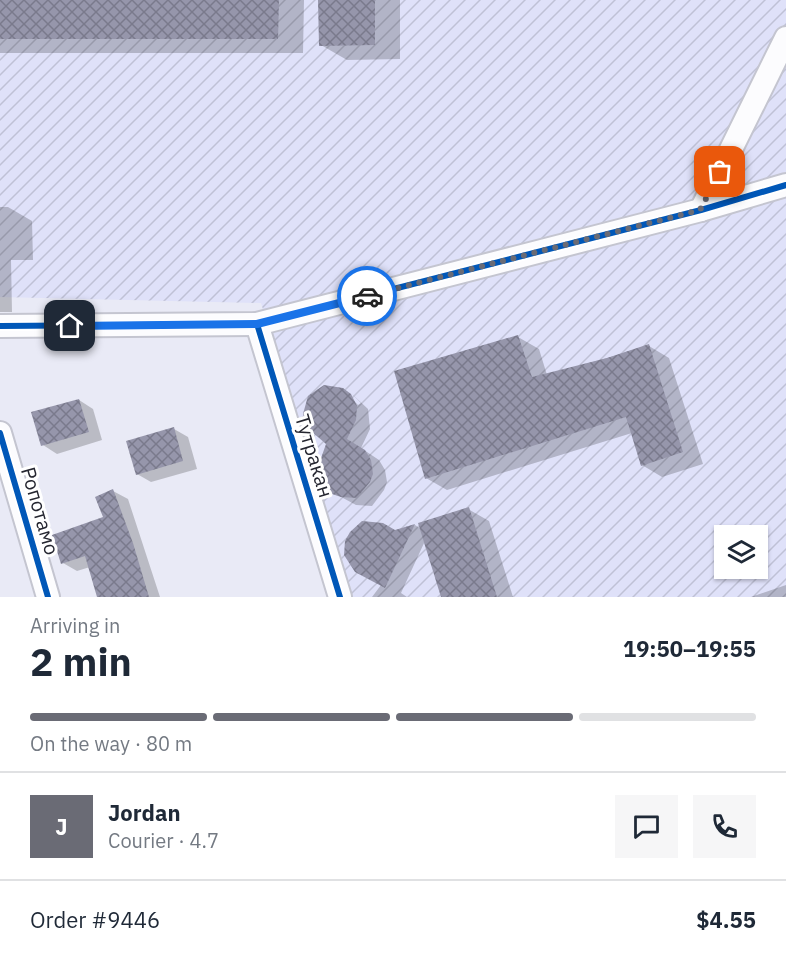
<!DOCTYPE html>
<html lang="en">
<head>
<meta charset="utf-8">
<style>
  :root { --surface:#fff; --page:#f6f6f7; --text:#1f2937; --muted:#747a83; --line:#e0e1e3; --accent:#6a6b75 }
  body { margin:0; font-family:"IBM Plex Sans",sans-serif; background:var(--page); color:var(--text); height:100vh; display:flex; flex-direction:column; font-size:22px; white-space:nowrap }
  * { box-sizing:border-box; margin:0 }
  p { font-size:20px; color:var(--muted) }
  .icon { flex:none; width:33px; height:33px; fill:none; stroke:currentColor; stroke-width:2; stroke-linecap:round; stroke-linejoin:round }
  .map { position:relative; height:597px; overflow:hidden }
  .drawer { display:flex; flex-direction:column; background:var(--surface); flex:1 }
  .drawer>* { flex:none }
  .fabs { position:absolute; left:714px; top:525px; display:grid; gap:12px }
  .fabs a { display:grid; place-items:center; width:54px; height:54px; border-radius:0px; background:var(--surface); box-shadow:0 2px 4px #0004; font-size:30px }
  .pin { position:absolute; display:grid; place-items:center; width:51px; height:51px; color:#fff; margin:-26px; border-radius:12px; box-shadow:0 3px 9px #0006 }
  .courier { position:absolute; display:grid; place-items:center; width:60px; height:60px; margin:-30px; border:4px solid #1a73e8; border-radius:50%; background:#fff; color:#222; box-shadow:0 2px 8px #0007 }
  .headline em { font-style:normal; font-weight:700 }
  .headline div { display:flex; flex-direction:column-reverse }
  .headline { display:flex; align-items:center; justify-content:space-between; height:102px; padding:0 30px }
  h1 { font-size:39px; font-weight:700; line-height:45px }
  .bar { display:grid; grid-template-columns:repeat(4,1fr); gap:9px 6px; align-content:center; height:72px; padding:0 30px }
  .bar i { height:8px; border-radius:4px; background:var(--line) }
  .bar .current { background:var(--accent) }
  .bar p { grid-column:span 4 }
  .line { display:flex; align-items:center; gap:15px; padding:0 30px; border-top:2px solid var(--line) }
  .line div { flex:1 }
  .round { display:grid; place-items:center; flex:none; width:63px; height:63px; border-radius:0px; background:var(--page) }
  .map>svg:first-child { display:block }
</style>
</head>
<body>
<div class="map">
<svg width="786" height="597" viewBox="0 0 786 597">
  <defs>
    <pattern id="industrial-furrows" width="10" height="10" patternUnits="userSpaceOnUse" patternTransform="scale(1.5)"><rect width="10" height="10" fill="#dfe1f9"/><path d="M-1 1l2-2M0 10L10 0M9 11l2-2" fill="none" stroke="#bfc1d6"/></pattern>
    <pattern id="building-cross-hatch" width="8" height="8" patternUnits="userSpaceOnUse" patternTransform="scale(1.5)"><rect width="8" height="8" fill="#9696ab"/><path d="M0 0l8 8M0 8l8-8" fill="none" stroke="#7a7a8c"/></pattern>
  </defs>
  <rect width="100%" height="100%" fill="#e9eaf6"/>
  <path fill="url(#industrial-furrows)" fill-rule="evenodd" d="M0 0H786V597H353L261 303 0 297ZM724 536H758V568H724Z"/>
  <g fill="#0003">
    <path d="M0 0H304L303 53H0Z"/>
    <path d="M320 0H400V59L347 60 321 45Z"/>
    <path d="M0 207H8L32 221 33 260H11L12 312H0Z"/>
    <path d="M518 337 539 349 547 375 649 346 669 358 703 464 662 477 642 465 632 433 447 490 426 478Z"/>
    <path d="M324 386 343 389 358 405 361 403 352 394 368 409 370 429 361 448 379 460 385 470 387 482 384 490 372 506 356 505 330 491Z"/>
    <path d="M79 400 93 409 102 440 57 454 43 445Z"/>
    <path d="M174 429 188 437 197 469 151 482 137 474Z"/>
    <path d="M113 491 128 499 160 597H98L90 567 77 571 63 563 105 518Z"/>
    <path d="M468 509 489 521 513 597H443L425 541 401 593 407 597H372L381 585 395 532 415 525 421 529Z"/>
    <path d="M786 585V597H751Z"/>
  </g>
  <g fill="url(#building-cross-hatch)">
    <path d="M0 0H279L278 39H0Z"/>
    <path d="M318 0H375V45L319 46Z"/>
    <path d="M518 335 532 377 607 358 649 344 683 452 641 466 626 417 425 479 394 371Z"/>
    <path d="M324 385 343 388 351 394 357 406 356 420 347 439 365 450 371 460 373 474 370 482 357 498 341 497 329 493 318 477 319 464 326 444 310 430 303 414 308 396Z"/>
    <path d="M79 399 89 432 41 446 31 412Z"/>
    <path d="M174 427 183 461 136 475 126 441Z"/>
    <path d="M113 489 133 543 149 597H97L85 556 61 564 52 535 103 517 95 497Z"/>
    <path d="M469 507 497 597H441L418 523Z"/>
    <path d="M362 521 383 523 395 530 415 524 385 588 355 572 344 555 345 541 350 532Z"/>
  </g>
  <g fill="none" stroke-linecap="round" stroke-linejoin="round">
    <g stroke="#c4c5d0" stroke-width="26">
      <g id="street">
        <path d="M701 210 786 38"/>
        <path d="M257 324 340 597"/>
        <path d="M0 326 257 324 701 210 786 185"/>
        <path d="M0 433 48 597"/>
      </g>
    </g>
    <use href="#street" stroke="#fcfcfe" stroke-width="22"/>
    <g stroke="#fff" stroke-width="10">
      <g id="cycleway">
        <path d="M257 324 340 597"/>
        <path d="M0 326 257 324 701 210 786 185"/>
        <path d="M0 433 48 597"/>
      </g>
    </g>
    <use href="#cycleway" stroke="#0057b8" stroke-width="6"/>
  </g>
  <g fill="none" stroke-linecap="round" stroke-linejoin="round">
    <path stroke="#6a6b75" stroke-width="6" stroke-dasharray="0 10.8" d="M367 296 700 210 720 172"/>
    <path stroke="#1a73e8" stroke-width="8" d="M70 326 257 324 367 296"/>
  </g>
  <g text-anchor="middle" stroke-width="6" stroke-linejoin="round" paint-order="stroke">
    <g font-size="20" fill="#252630" stroke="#fff">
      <text transform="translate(314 456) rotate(73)" y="7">Тутракан</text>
      <text transform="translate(40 511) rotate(74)" y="7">Ропотамо</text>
    </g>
  </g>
</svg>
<div class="fabs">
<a><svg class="icon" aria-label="layers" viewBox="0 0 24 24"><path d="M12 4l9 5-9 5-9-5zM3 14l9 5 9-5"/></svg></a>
</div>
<div class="pin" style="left:720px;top:172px;background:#ea580c"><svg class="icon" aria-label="bag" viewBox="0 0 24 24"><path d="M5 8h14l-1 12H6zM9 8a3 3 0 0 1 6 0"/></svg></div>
<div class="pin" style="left:70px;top:326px;background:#1f2937"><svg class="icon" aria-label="home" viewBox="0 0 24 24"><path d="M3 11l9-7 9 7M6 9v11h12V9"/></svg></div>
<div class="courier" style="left:367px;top:296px"><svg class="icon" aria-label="car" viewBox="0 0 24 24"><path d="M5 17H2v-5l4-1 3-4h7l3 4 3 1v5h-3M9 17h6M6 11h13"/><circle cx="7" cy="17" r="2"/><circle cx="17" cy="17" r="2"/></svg></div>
</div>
<section class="drawer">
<div class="headline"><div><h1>2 min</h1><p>Arriving in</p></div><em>19:50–19:55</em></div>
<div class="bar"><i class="current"></i><i class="current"></i><i class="current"></i><i></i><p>On the way · 80 m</p></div>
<div class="line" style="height:108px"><b class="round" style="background:var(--accent);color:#fff">J</b><div><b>Jordan</b><p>Courier · 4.7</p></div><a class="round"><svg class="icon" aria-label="chat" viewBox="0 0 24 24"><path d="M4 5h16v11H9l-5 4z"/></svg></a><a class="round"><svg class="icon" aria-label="phone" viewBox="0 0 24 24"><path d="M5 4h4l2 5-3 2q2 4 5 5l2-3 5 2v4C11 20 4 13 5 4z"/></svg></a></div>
<div class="line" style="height:78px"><div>Order #9446</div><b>$4.55</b></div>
</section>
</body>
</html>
